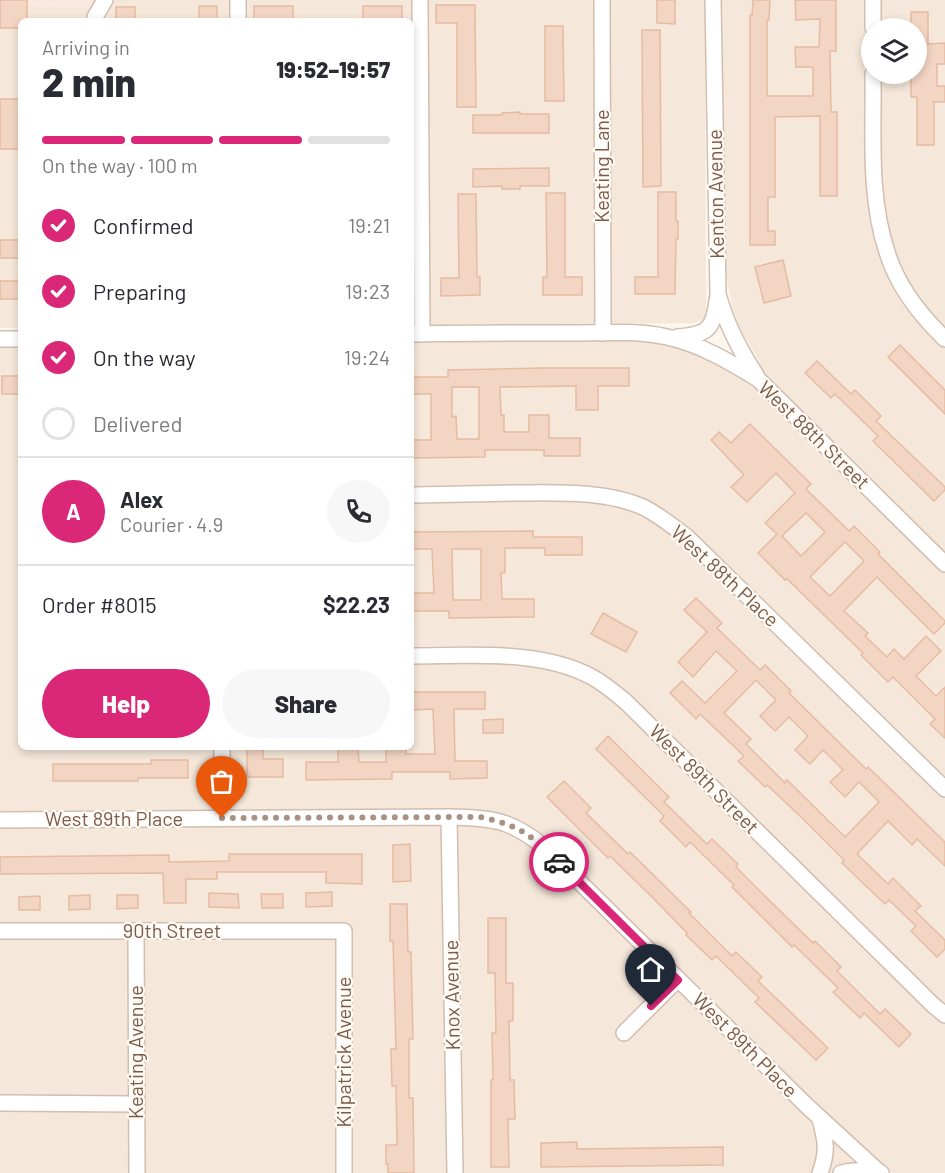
<!DOCTYPE html>
<html lang="en">
<head>
<meta charset="utf-8">
<style>
  :root { --surface:#fff; --page:#f7f7f7; --text:#2b2b33; --muted:#7c7c81; --line:#e1e1e2; --accent:#db2777 }
  body { margin:0; font-family:Barlow,sans-serif; background:var(--page); color:var(--text); height:100vh; display:flex; flex-direction:column; font-size:22px; white-space:nowrap }
  * { box-sizing:border-box; margin:0 }
  p { font-size:20px; color:var(--muted) }
  .icon { flex:none; width:33px; height:33px; fill:none; stroke:currentColor; stroke-width:2; stroke-linecap:round; stroke-linejoin:round }
  .map { position:relative; flex:1; overflow:hidden }
  .side { position:absolute; left:18px; top:18px; width:396px; height:732px; display:flex; flex-direction:column; background:var(--surface); border-radius:9px; box-shadow:0 3px 9px #0003 }
  .side>* { flex:none }
  .fabs { position:absolute; left:861px; top:18px; display:grid; gap:12px }
  .fabs a { display:grid; place-items:center; width:66px; height:66px; border-radius:50%; background:var(--surface); box-shadow:0 3px 9px #0003; font-size:30px }
  .pin { position:absolute; display:grid; place-items:center; width:51px; height:51px; color:#fff; margin:-62px -26px; border-radius:50% 50% 50% 0; rotate:-45deg; box-shadow:0 0 6px #0007 }
  .pin .icon { rotate:45deg }
  .courier { position:absolute; display:grid; place-items:center; width:60px; height:60px; margin:-30px; border:4px solid #db2777; border-radius:50%; background:#fff; color:#222; box-shadow:0 2px 8px #0007 }
  .summary em { font-style:normal; font-weight:800 }
  .summary div { display:flex; flex-direction:column-reverse }
  .summary { display:flex; align-items:center; justify-content:space-between; height:102px; padding:0 24px }
  h1 { font-size:39px; font-weight:800; line-height:45px }
  .bar { display:grid; grid-template-columns:repeat(4,1fr); gap:9px 6px; align-content:center; height:72px; padding:0 24px }
  .bar i { height:8px; border-radius:4px; background:var(--line) }
  .bar .active { background:var(--accent) }
  .bar p { grid-column:span 4 }
  .line { display:flex; align-items:center; gap:15px; padding:0 24px; border-top:2px solid var(--line) }
  .line div { flex:1 }
  .round { display:grid; place-items:center; flex:none; width:63px; height:63px; border-radius:32px; background:var(--page) }
  ol { padding:0 24px; list-style:none }
  li { display:flex; align-items:center; gap:18px; height:66px }
  li p { margin-inline-start:auto }
  li .icon { padding:6px; border-radius:50%; background:var(--accent); color:#fff; stroke-width:4 }
  li:last-child { color:var(--muted) }
  li i { width:33px; height:33px; border:3px solid var(--line); border-radius:50% }
  .cta { display:flex; gap:12px; margin-top:auto; padding:12px 24px }
  .cta a { flex:1; height:69px; border-radius:36px; background:var(--accent); color:#fff; font-size:24px; font-weight:800; line-height:69px; text-align:center }
  .cta a+a { background:var(--page); color:var(--text) }
  .map>svg:first-child { display:block }
</style>
</head>
<body>
<div class="map">
<svg width="945" height="1173" viewBox="0 0 945 1173">
  <rect width="100%" height="100%" fill="#fdf6ec"/>
  <g fill="#f5e8da" fill-rule="evenodd">
    <path d="M100 0H705L706 312 704 319 693 323 411 325V21H21V328H0V7L100 6Z"/>
    <path d="M721 0H945V1173H0V347L21 346V747H411V341L634 339 668 344 700 355 741 377 759 360 742 333 732 307 722 251ZM872 28H916V74H872Z"/>
  </g>
  <path fill="#fde8e0" d="M0 0H100V6L0 7Z"/>
  <g fill="#f3d5c3" stroke="#e6bba3" stroke-width="1.5" fill-rule="evenodd">
    <path d="M0 0H27V21H21V28H0Z"/>
    <path d="M657 0H675V24L657 23Z"/>
    <path d="M753 0H770L769 20H767V96H813V67H796L795 47H819L820 19 796 20 795 0H836V51H830L831 112H837V196H820V116L775 117V197H768V231H775V245H750V15H752Z"/>
    <path d="M436 5H475L476 107H457V23H436Z"/>
    <rect x="199" y="6" width="18" height="15"/>
    <rect x="254" y="6" width="39" height="15"/>
    <rect x="363" y="6" width="39" height="15"/>
    <rect x="116" y="7" width="19" height="14"/>
    <path d="M911 12H928V44L945 43V64H937V86H945V102H934V145H917V97H911V74H916V28H911Z"/>
    <path d="M545 26H563L564 101H545Z"/>
    <path d="M642 30H660L661 186 643 187Z"/>
    <rect x="0" y="99" width="21" height="50"/>
    <path d="M520 112V114H549V133H473V115H502V113Z"/>
    <path d="M549 168V186H520V189H502V186L473 187V169Z"/>
    <path d="M658 192H676V221H678V239H676L675 294H635V277H658Z"/>
    <path d="M546 193H565V277H582V295H543V277H547Z"/>
    <path d="M458 194H476L477 277H480V295L441 296V278H459Z"/>
    <rect x="0" y="240" width="19" height="18"/>
    <path d="M783 260 791 296 764 303 755 267Z"/>
    <rect x="0" y="281" width="20" height="18"/>
    <path d="M900 345 945 390V414L888 357Z"/>
    <path d="M817 361 851 394 855 390 881 416 876 421 945 487V490L934 501 873 441 878 436 835 394 831 398 805 373Z"/>
    <path d="M544 368H629V386H598V410H576V386L500 387 501 415H504V432H529V415H549V438H580V456H544V450H485V457L411 458V440H431V394H411V377H448V370ZM452 387H479V439H457L456 416 452 417Z"/>
    <rect x="2" y="376" width="19" height="18"/>
    <path d="M750 424 811 484 806 489 849 531 854 526 880 552 878 554 945 621V623L934 634 877 577 844 611 868 633 865 636 887 657 894 649 904 659 926 636 941 651 916 676 936 696 945 687V738L930 724 935 719 893 677 888 682 861 655 863 653 787 579 785 580 758 553 777 534 765 523 795 493 776 473 747 502 731 487 744 475 711 440 719 432 731 443ZM806 513 825 532 801 556 782 536ZM845 542 864 561 830 596 810 577Z"/>
    <path d="M533 531V537H582V555H545V548H505V573H501L502 599H534V617L449 618V611H411V593H434L432 549H411V532ZM452 549H481V600H453Z"/>
    <path d="M696 598 722 623 717 628 760 670 765 665 791 691 789 693 866 769 868 767 945 842V866L917 839 912 845 888 821 857 854 888 884 893 878 921 906 915 911 945 940V949L937 957 911 931 916 926 889 900 885 904 868 888 842 863 844 860 802 818 767 785 765 787 738 761 744 756 700 714 696 719 670 693 682 681 705 703 737 671 716 651 693 677 678 662 707 632 684 610ZM756 680 776 700 760 716 775 731 789 717 808 736 795 750 810 764 823 750 843 770 830 782 845 797 859 782 879 802 845 837 787 780 785 783 746 744 751 739 724 713Z"/>
    <path d="M603 613 637 632 626 652 591 634Z"/>
    <path d="M411 692H485V709H454L455 761H487V778L450 779V772H392V779L306 780V762H338V747H358L359 762H386V747H406V754H435L433 709 411 710Z"/>
    <path d="M503 719V733H483V720Z"/>
    <path d="M608 736 669 797 664 802 707 844 712 839 738 864 736 867 770 901 813 943 815 941 841 967 837 971 880 1014 885 1009 911 1034 899 1047 864 1013 860 1018 833 992 838 988 794 945 792 947 732 887 734 885 690 842 686 847 660 821 664 816 596 749Z"/>
    <path d="M247 747H263V759H283V777H247Z"/>
    <path d="M151 760H188V778H138V781H53V764H151Z"/>
    <path d="M564 781 591 808 586 813 628 854 630 852 691 912 689 913 732 956 736 952 762 977 758 981 828 1048 816 1060 755 1002 759 998 716 956 712 960 686 935 687 933 653 898 610 856 608 858 547 797Z"/>
    <path d="M410 844 411 881 393 882V845Z"/>
    <path d="M229 854H362V884L326 883V872H217V879H186V903H164L163 873 0 874V857L169 855V862L229 861Z"/>
    <path d="M332 892V906L306 907V893Z"/>
    <path d="M209 893 238 894 239 908 209 907Z"/>
    <path d="M261 894H283V908H262Z"/>
    <path d="M90 895V909L69 910V896Z"/>
    <path d="M117 895H138V908L117 909Z"/>
    <path d="M40 896V910H19V897Z"/>
    <path d="M390 904H407L408 952H411L413 1039H409V1098H413L414 1173H388V1164H386V1145H397L396 1086H392L391 1049H396L393 941H390Z"/>
    <path d="M488 918H506V983H513V1021H509L510 1080H514L515 1119H508L509 1167H491V1080H493L492 1033H496L495 973H488Z"/>
    <path d="M577 1142V1149L723 1147V1165L541 1167V1143Z"/>
  </g>
  <g fill="none" stroke-linecap="round" stroke-linejoin="round">
    <g stroke="#d1beb0" stroke-width="18">
      <g id="minor">
        <path d="M238 0V21"/>
        <path d="M420 0 422 334"/>
        <path d="M602 0 603 333"/>
        <path d="M713 0 718 294C726 324 739 349 756 375"/>
        <path d="M873 0V28"/>
        <path d="M95 21V17L105 0"/>
        <path d="M873 74C874 133 868 195 887 252 897 285 920 315 945 339"/>
        <path d="M411 334C463 333 515 333 567 333 600 333 635 330 667 337 700 344 730 362 758 379L945 564"/>
        <path d="M677 337C706 335 714 330 717 300"/>
        <path d="M0 339H21"/>
        <path d="M411 495C445 494 479 494 513 493 554 493 607 490 645 508 660 516 674 527 687 537L945 789"/>
        <path d="M411 656C469 656 540 649 592 677 605 684 615 693 626 702L933 1005 945 1015"/>
        <path d="M222 747V818"/>
        <path d="M449 817 455 1173"/>
        <path d="M0 820 449 817C492 818 510 819 544 847L807 1106 880 1173"/>
        <path d="M0 931H344V1173"/>
        <path d="M136 931 137 1173"/>
        <path d="M624 1033 678 979"/>
        <path d="M0 1103 136 1104"/>
        <path d="M820 1119C826 1141 828 1151 820 1173"/>
        <path d="M841 1173C854 1169 868 1171 881 1173"/>
      </g>
    </g>
    <use href="#minor" stroke="#fff" stroke-width="15"/>
  </g>
  <g fill="none" stroke-linecap="round" stroke-linejoin="round">
    <path stroke="#a89285" stroke-width="6" stroke-dasharray="0 10.8" d="M222 818 480 817C519 825 531 835 559 862"/>
    <path stroke="#db2777" stroke-width="8" d="M559 862 678 980 651 1006"/>
  </g>
  <g text-anchor="middle" stroke-width="4.5" stroke-linejoin="round" paint-order="stroke">
    <g font-size="20" fill="#7a5c4d" stroke="#fffaf3">
      <text transform="translate(602 166) rotate(-90)" y="7">Keating Lane</text>
      <text transform="translate(716 194) rotate(-91)" y="7">Kenton Avenue</text>
      <text transform="translate(814 435) rotate(44)" y="7">West 88th Street</text>
      <text transform="translate(725 576) rotate(43)" y="7">West 88th Place</text>
      <text transform="translate(704 779) rotate(45)" y="7">West 89th Street</text>
      <text x="114" y="826">West 89th Place</text>
      <text x="172" y="938">90th Street</text>
      <text transform="translate(452 995) rotate(-91)" y="7">Knox Avenue</text>
      <text transform="translate(745 1045) rotate(45)" y="7">West 89th Place</text>
      <text transform="translate(136 1052) rotate(-90)" y="7">Keating Avenue</text>
      <text transform="translate(344 1052) rotate(-90)" y="7">Kilpatrick Avenue</text>
    </g>
  </g>
</svg>
<div class="fabs">
<a><svg class="icon" aria-label="layers" viewBox="0 0 24 24"><path d="M12 4l9 5-9 5-9-5zM3 14l9 5 9-5"/></svg></a>
</div>
<div class="pin" style="left:222px;top:818px;background:#ea580c"><svg class="icon" aria-label="bag" viewBox="0 0 24 24"><path d="M5 8h14l-1 12H6zM9 8a3 3 0 0 1 6 0"/></svg></div>
<div class="pin" style="left:651px;top:1006px;background:#1f2937"><svg class="icon" aria-label="home" viewBox="0 0 24 24"><path d="M3 11l9-7 9 7M6 9v11h12V9"/></svg></div>
<div class="courier" style="left:559px;top:862px"><svg class="icon" aria-label="car" viewBox="0 0 24 24"><path d="M5 17H2v-5l4-1 3-4h7l3 4 3 1v5h-3M9 17h6M6 11h13"/><circle cx="7" cy="17" r="2"/><circle cx="17" cy="17" r="2"/></svg></div>
<section class="side">
<div class="summary"><div><h1>2 min</h1><p>Arriving in</p></div><em>19:52–19:57</em></div>
<div class="bar"><i class="active"></i><i class="active"></i><i class="active"></i><i></i><p>On the way · 100 m</p></div>
<ol>
<li><svg class="icon" aria-label="check" viewBox="0 0 24 24"><path d="M5 12l5 5 9-10"/></svg>Confirmed<p>19:21</p></li>
<li><svg class="icon" aria-label="check" viewBox="0 0 24 24"><path d="M5 12l5 5 9-10"/></svg>Preparing<p>19:23</p></li>
<li><svg class="icon" aria-label="check" viewBox="0 0 24 24"><path d="M5 12l5 5 9-10"/></svg>On the way<p>19:24</p></li>
<li><i></i>Delivered</li>
</ol>
<div class="line" style="height:108px"><b class="round" style="background:var(--accent);color:#fff">A</b><div><b>Alex</b><p>Courier · 4.9</p></div><a class="round"><svg class="icon" aria-label="phone" viewBox="0 0 24 24"><path d="M5 4h4l2 5-3 2q2 4 5 5l2-3 5 2v4C11 20 4 13 5 4z"/></svg></a></div>
<div class="line" style="height:78px"><div>Order #8015</div><b>$22.23</b></div>
<div class="cta"><a>Help</a><a>Share</a></div>
</section>
</div>
</body>
</html>
